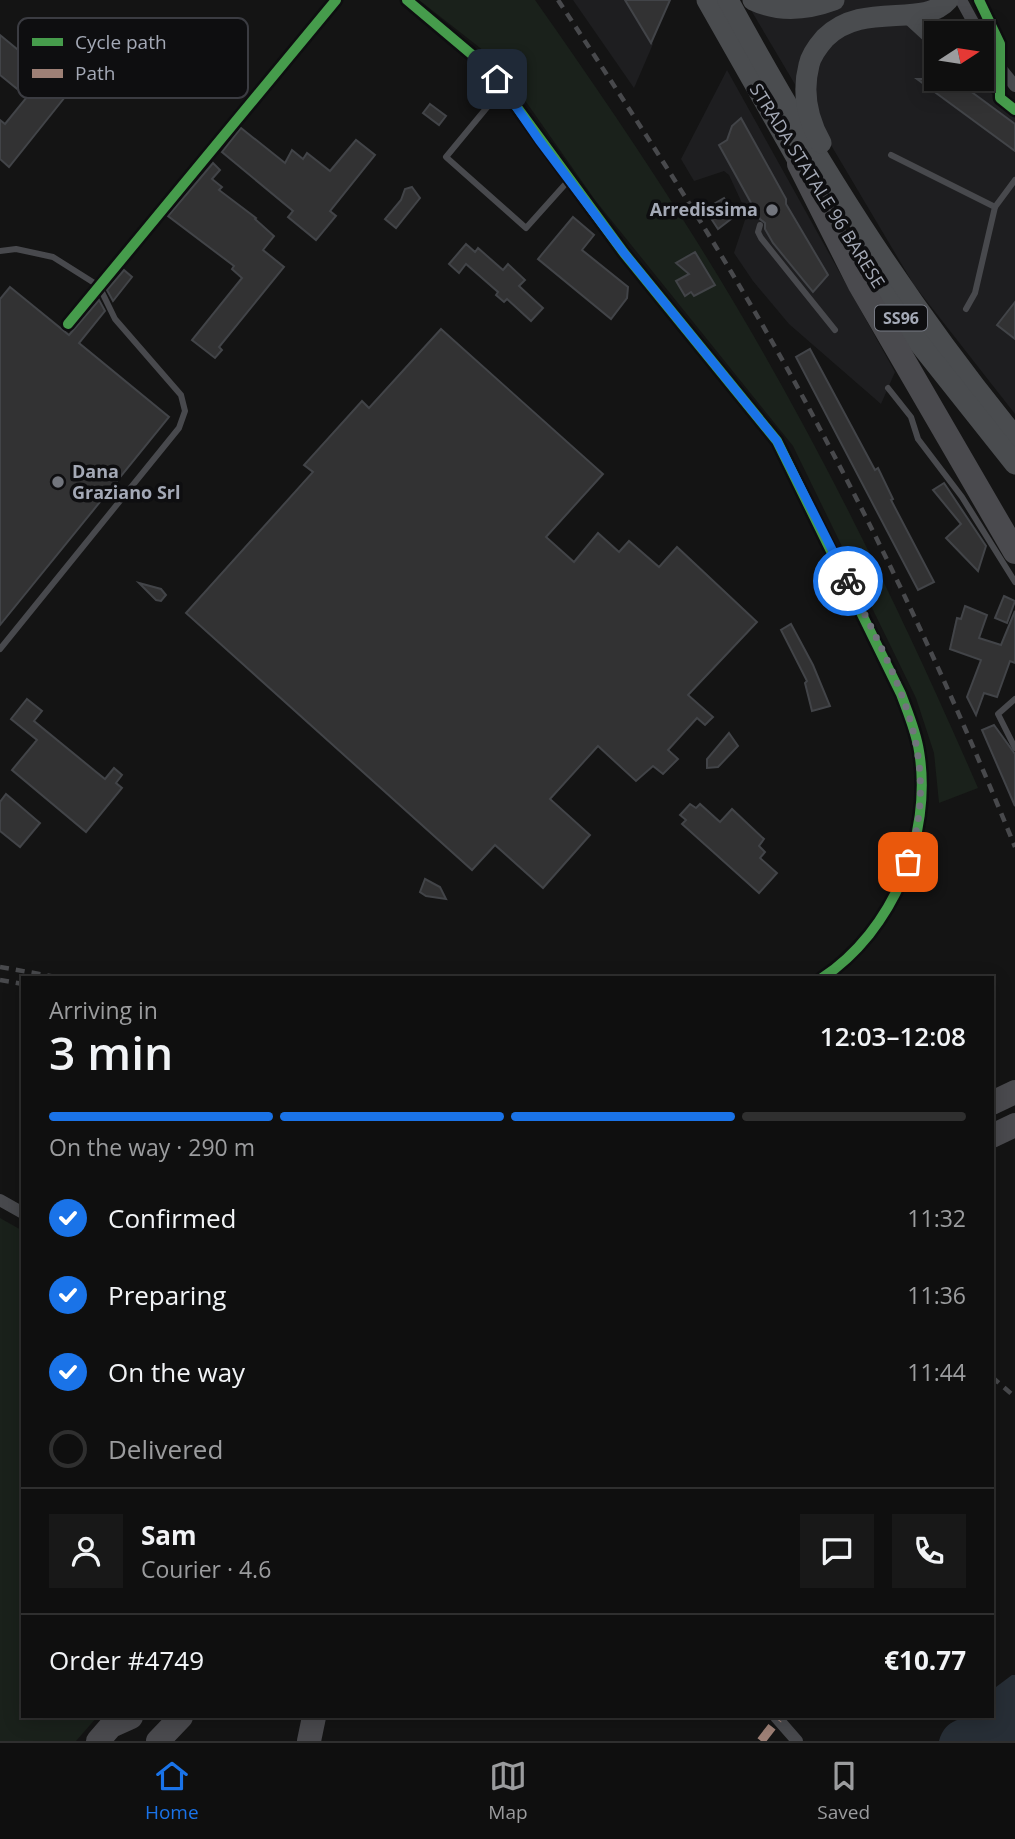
<!DOCTYPE html>
<html lang="en">
<head>
<meta charset="utf-8">
<style>
  :root { --surface:#0f0f0f; --page:#181818; --text:#f1f3f6; --muted:#9b9c9e; --line:#2f2f2f; --accent:#1a73e8 }
  body { margin:0; font-family:"Open Sans",sans-serif; background:var(--page); color:var(--text); height:100vh; display:flex; flex-direction:column; font-size:26px; white-space:nowrap }
  * { box-sizing:border-box; margin:0 }
  p { font-size:23px; color:var(--muted) }
  .icon { flex:none; width:38px; height:38px; fill:none; stroke:currentColor; stroke-width:2; stroke-linecap:round; stroke-linejoin:round }
  .map { position:relative; flex:1; overflow:hidden }
  .details { position:absolute; left:21px; top:976px; width:973px; height:742px; display:flex; flex-direction:column; background:var(--surface); border-radius:0px; box-shadow:0 4px 18px #0003,0 0 0 2px var(--line) }
  .details>* { flex:none }
  .needle { width:46px; rotate:78deg }
  .tools { position:absolute; left:924px; top:21px; display:grid; gap:14px }
  .tools a { display:grid; place-items:center; width:70px; height:70px; border-radius:0px; background:var(--surface); box-shadow:0 4px 18px #0003,0 0 0 2px var(--line); font-size:35px }
  .pin { position:absolute; display:grid; place-items:center; width:60px; height:60px; color:#fff; margin:-30px; border-radius:14px; box-shadow:0 4px 10px #0006 }
  .courier { position:absolute; display:grid; place-items:center; width:70px; height:70px; margin:-35px; border:5px solid #1a73e8; border-radius:50%; background:#fff; color:#222; box-shadow:0 2px 9px #0007 }
  .overview em { font-style:normal; font-weight:600 }
  .overview div { display:flex; flex-direction:column-reverse }
  .overview { display:flex; align-items:center; justify-content:space-between; height:119px; padding:0 28px }
  h1 { font-size:46px; font-weight:600; line-height:52px }
  .bar { display:grid; grid-template-columns:repeat(4,1fr); gap:10px 7px; align-content:center; height:84px; padding:0 28px }
  .bar i { height:9px; border-radius:5px; background:var(--line) }
  .bar .on { background:var(--accent) }
  .bar p { grid-column:span 4 }
  .line { display:flex; align-items:center; gap:18px; padding:0 28px; border-top:2px solid var(--line) }
  .line div { flex:1 }
  .round { display:grid; place-items:center; flex:none; width:74px; height:74px; border-radius:0px; background:var(--page) }
  ol { padding:0 28px; list-style:none }
  li { display:flex; align-items:center; gap:21px; height:77px }
  li p { margin-inline-start:auto }
  li .icon { padding:7px; border-radius:50%; background:var(--accent); color:#fff; stroke-width:4 }
  li:last-child { color:var(--muted) }
  li i { width:38px; height:38px; border:4px solid var(--line); border-radius:50% }
  .dock { display:flex; justify-content:space-around; align-items:center; height:98px; border-top:2px solid var(--line); background:var(--surface); font-size:19px; color:var(--muted) }
  .dock a { display:grid; justify-items:center; gap:4px }
  .dock .on { color:var(--accent) }
  .map>svg:first-child { display:block }
</style>
</head>
<body>
<div class="map">
<svg width="1015" height="1741" viewBox="0 0 1015 1741">
  <rect width="100%" height="100%" fill="#141414"/>
  <g fill="#1e1e20">
    <path d="M573 0H627L653 44 634 88Z"/>
    <path d="M745 0H932L948 33H936V79H973L1015 112V414L914 285Z"/>
    <path d="M727 70 895 372 881 404 789 324 753 281 734 253 747 214 729 175 724 171 694 181 681 159Z"/>
  </g>
  <g fill="#1a211b">
    <path d="M419 0H535C590 78 644 157 694 237 804 412 896 599 978 788L939 803 934 753 916 698 793 446 595 200 498 62Z"/>
    <path d="M0 1218 23 1231V1717H97L76 1741H0Z"/>
  </g>
  <path fill="#272e36" d="M1012 1675H1015V1741H939C946 1715 969 1717 992 1717V1690Z"/>
  <g fill="#323233" stroke="#424448" stroke-width="2">
    <path d="M625 0H670L651 43Z"/>
    <path d="M0 35 69 92 9 167 0 159V120L5 124 27 97 0 75Z"/>
    <path d="M917 79H954L1015 124V151Z"/>
    <path d="M430 104 446 116 439 125 423 113Z"/>
    <path d="M741 118 786 199V204L828 275 813 292 773 243 765 229V223L760 219 719 145 727 140 732 126Z"/>
    <path d="M241 128 285 163 292 150 303 159 307 153 330 171 356 140 375 155 330 211 336 216 316 240 288 217 293 211 222 152Z"/>
    <path d="M213 163 220 170 212 179 222 187 219 190 256 218 255 219 274 236 263 250 284 267 219 347 222 350 215 358 192 340 242 278 232 269 234 266 168 216Z"/>
    <path d="M412 187 420 198 396 228 385 219 401 200 405 189Z"/>
    <path d="M724 198 735 216 718 229 705 209Z"/>
    <path d="M573 217 594 235 582 250 628 287 627 298 611 319 538 259Z"/>
    <path d="M466 244 475 252 478 248 503 270 508 264 525 280 519 286 543 308 531 321 507 299 504 302 496 295 498 292 466 264 459 273 449 264Z"/>
    <path d="M695 252 715 285 694 296 691 292 685 296 676 281 689 274 676 263Z"/>
    <path d="M124 270 132 277 113 301 107 290Z"/>
    <path d="M10 287 69 335 99 300 105 311 79 343 169 417 0 625V299Z"/>
    <path d="M1015 302V339L997 325Z"/>
    <path d="M441 329 603 474 546 537 574 562 598 533 619 552 629 541 659 567 677 547 757 622 688 695 713 717 705 725 697 718 668 750 678 759 663 774 653 766 636 781 598 746 550 799 590 835 543 888 495 845 472 870 186 613 313 472 304 465 362 401 369 408Z"/>
    <path d="M810 349 875 470 878 468 893 499 891 500 934 582 918 590 796 357Z"/>
    <path d="M944 483 986 546 978 571 946 538 961 524 933 490Z"/>
    <path d="M139 583 161 589 166 595 161 601 156 600Z"/>
    <path d="M1004 596 1015 601 1007 623 995 618Z"/>
    <path d="M965 606 987 615 979 638 1001 645 1015 611V663L1010 661 997 697 984 693 976 715 967 697 981 660 950 649 957 618 961 619Z"/>
    <path d="M791 624 813 665 830 706 812 711 805 683 807 681 781 630Z"/>
    <path d="M27 699 42 711 34 721 95 771 105 779 114 768 122 775 116 783 122 788 86 832 12 770 37 740 11 719Z"/>
    <path d="M994 725 1015 754V806L982 730Z"/>
    <path d="M729 733 738 746 718 767 707 768V759Z"/>
    <path d="M6 794 40 823 20 847 0 831V802Z"/>
    <path d="M690 804 696 808 700 804 720 822 732 809 764 839 759 846 765 852 760 858 777 873 759 893 682 824 686 820 680 815Z"/>
    <path d="M425 879 440 887 446 899 426 896 420 892Z"/>
  </g>
  <g fill="none" stroke-linecap="round" stroke-linejoin="round">
    <g stroke="#48494d" stroke-width="6">
      <path d="M503 88 446 157 526 228 569 180"/>
      <path d="M891 155 995 207 975 293 966 309"/>
      <path d="M995 207 1015 180"/>
      <path d="M760 225 758 232 761 238 835 330"/>
      <path d="M0 251 16 249 53 257 99 286 115 319 181 395 185 411 179 428 0 649"/>
      <path d="M888 388 911 417 918 439 962 497 1015 582"/>
      <path d="M1015 699 998 714 1015 748"/>
    </g>
    <g stroke="#48494d" stroke-width="12">
      <path d="M407 0 489 69 624 253 777 441 901 694C908 713 916 731 919 751 933 835 893 931 822 978"/>
      <path d="M961 0 979 33"/>
      <path d="M982 38 994 60 1015 86"/>
      <path d="M68 324 336 0"/>
      <path d="M0 1200 23 1213"/>
      <path d="M776 1717 797 1741"/>
    </g>
    <g stroke="#4a4c4f" stroke-width="21">
      <path d="M707 0 808 178"/>
      <path d="M728 0C814 157 901 297 1015 437"/>
      <path d="M753 0C780 13 807 10 834 0"/>
      <path d="M911 15 936 38"/>
      <path d="M982 59 994 60"/>
      <path d="M821 143C807 118 802 92 809 65 811 55 818 46 825 38 863 0 923 29 948 0"/>
      <path d="M849 243 907 328 1015 464"/>
    </g>
    <g stroke="#4a4a4e" stroke-width="24">
      <path d="M799 164 860 285 1015 552"/>
      <path d="M992 1103 1015 1092"/>
      <path d="M992 1136 1015 1125"/>
      <path d="M98 1741 111 1726 131 1717"/>
      <path d="M158 1741 181 1717"/>
      <path d="M309 1741 314 1717"/>
    </g>
    <g stroke="#48494c" stroke-width="4.5" stroke-dasharray="9 7" stroke-linecap="butt">
      <path d="M558 0C650 140 742 281 820 429 893 565 957 704 1015 847"/>
      <path d="M0 967 62 978"/>
      <path d="M0 980 23 984"/>
      <path d="M992 1377 1015 1397"/>
    </g>
    <path stroke="#9e8076" stroke-width="9" stroke-dasharray="18 9" stroke-linecap="butt" d="M761 1741 778 1719"/>
    <g stroke="#0e0e10" stroke-width="15">
      <g id="cycleway">
        <path d="M407 0 489 69 624 253 777 441 901 694C908 713 916 731 919 751 933 835 893 931 822 978"/>
        <path d="M979 0 1000 44V98L1015 110"/>
        <path d="M68 324 336 0"/>
      </g>
    </g>
    <use href="#cycleway" stroke="#469c4c" stroke-width="10"/>
  </g>
  <g fill="none" stroke-linecap="round" stroke-linejoin="round">
    <path stroke="#72757d" stroke-width="7" stroke-dasharray="0 12.6" d="M848 581C895 676 944 754 908 862"/>
    <path stroke="#1a73e8" stroke-width="9" d="M497 79 539 140 624 253 777 441 848 581"/>
  </g>
  <g fill="#72757d" stroke="#0e0e10" stroke-width="2.5">
    <circle cx="772" cy="210" r="7"/>
    <circle cx="58" cy="482" r="7"/>
  </g>
  <g text-anchor="middle" stroke-width="7" stroke-linejoin="round" paint-order="stroke">
    <rect fill="#0e0e10" stroke="#777a84" stroke-width="2" x="875" y="305.5" width="52" height="25" rx="5"/>
    <g font-size="16" font-weight="bold" fill="#a4a9b6">
      <text x="901" y="324">SS96</text>
    </g>
    <g font-size="18" fill="#a4a9b6" stroke="#0e0e10">
      <text transform="translate(817 186) rotate(58)" y="6">STRADA STATALE 96 BARESE</text>
    </g>
    <g font-size="18" font-weight="bold" fill="#a4a9b6" stroke="#0e0e10" text-anchor="end">
      <text x="758" y="216">Arredissima</text>
      <text x="72" y="478" text-anchor="start">Dana<tspan x="72" dy="21">Graziano Srl</tspan></text>
    </g>
  </g>
  <rect x="18" y="18" width="230" height="80" rx="10" fill="#0e0e10" stroke="#3b3c42" stroke-width="2"/>
  <rect x="32" y="38" width="31" height="8" fill="#469c4c"/>
  <rect x="32" y="69" width="31" height="9" fill="#9e8076"/>
  <g font-size="19" fill="#a4a9b6">
    <text x="75" y="49">Cycle path</text>
    <text x="75" y="80">Path</text>
  </g>
</svg>
<div class="tools">
<a><svg class="needle" viewBox="-14 -14 28 28"><path d="M0-13l5 13h-10z" fill="#e53935"/><path d="M0 13l5-13h-10z" fill="#9b9c9e"/></svg></a>
</div>
<div class="pin" style="left:908px;top:862px;background:#ea580c"><svg class="icon" aria-label="bag" viewBox="0 0 24 24"><path d="M5 8h14l-1 12H6zM9 8a3 3 0 0 1 6 0"/></svg></div>
<div class="pin" style="left:497px;top:79px;background:#1f2937"><svg class="icon" aria-label="home" viewBox="0 0 24 24"><path d="M3 11l9-7 9 7M6 9v11h12V9"/></svg></div>
<div class="courier" style="left:848px;top:581px"><svg class="icon" aria-label="bike" viewBox="0 0 24 24"><circle cx="6" cy="16" r="4"/><circle cx="18" cy="16" r="4"/><path d="M6 16l4-8h5l3 8M10 8l3 8H6M13 5h3"/></svg></div>
<section class="details">
<div class="overview"><div><h1>3 min</h1><p>Arriving in</p></div><em>12:03–12:08</em></div>
<div class="bar"><i class="on"></i><i class="on"></i><i class="on"></i><i></i><p>On the way · 290 m</p></div>
<ol>
<li><svg class="icon" aria-label="check" viewBox="0 0 24 24"><path d="M5 12l5 5 9-10"/></svg>Confirmed<p>11:32</p></li>
<li><svg class="icon" aria-label="check" viewBox="0 0 24 24"><path d="M5 12l5 5 9-10"/></svg>Preparing<p>11:36</p></li>
<li><svg class="icon" aria-label="check" viewBox="0 0 24 24"><path d="M5 12l5 5 9-10"/></svg>On the way<p>11:44</p></li>
<li><i></i>Delivered</li>
</ol>
<div class="line" style="height:126px"><a class="round"><svg class="icon" aria-label="person" viewBox="0 0 24 24"><circle cx="12" cy="8" r="4"/><path d="M4 21q1-7 8-7t8 7"/></svg></a><div><b>Sam</b><p>Courier · 4.6</p></div><a class="round"><svg class="icon" aria-label="chat" viewBox="0 0 24 24"><path d="M4 5h16v11H9l-5 4z"/></svg></a><a class="round"><svg class="icon" aria-label="phone" viewBox="0 0 24 24"><path d="M5 4h4l2 5-3 2q2 4 5 5l2-3 5 2v4C11 20 4 13 5 4z"/></svg></a></div>
<div class="line" style="height:91px"><div>Order #4749</div><b>€10.77</b></div>
</section>
</div>
<nav class="dock">
<a class="on"><svg class="icon" aria-label="home" viewBox="0 0 24 24"><path d="M3 11l9-7 9 7M6 9v11h12V9"/></svg>Home</a>
<a><svg class="icon" aria-label="map" viewBox="0 0 24 24"><path d="M3 6l6-2 6 2 6-2v14l-6 2-6-2-6 2zM9 4v14M15 6v14"/></svg>Map</a>
<a><svg class="icon" aria-label="saved" viewBox="0 0 24 24"><path d="M7 4h10v16l-5-4-5 4z"/></svg>Saved</a>
</nav>
</body>
</html>
